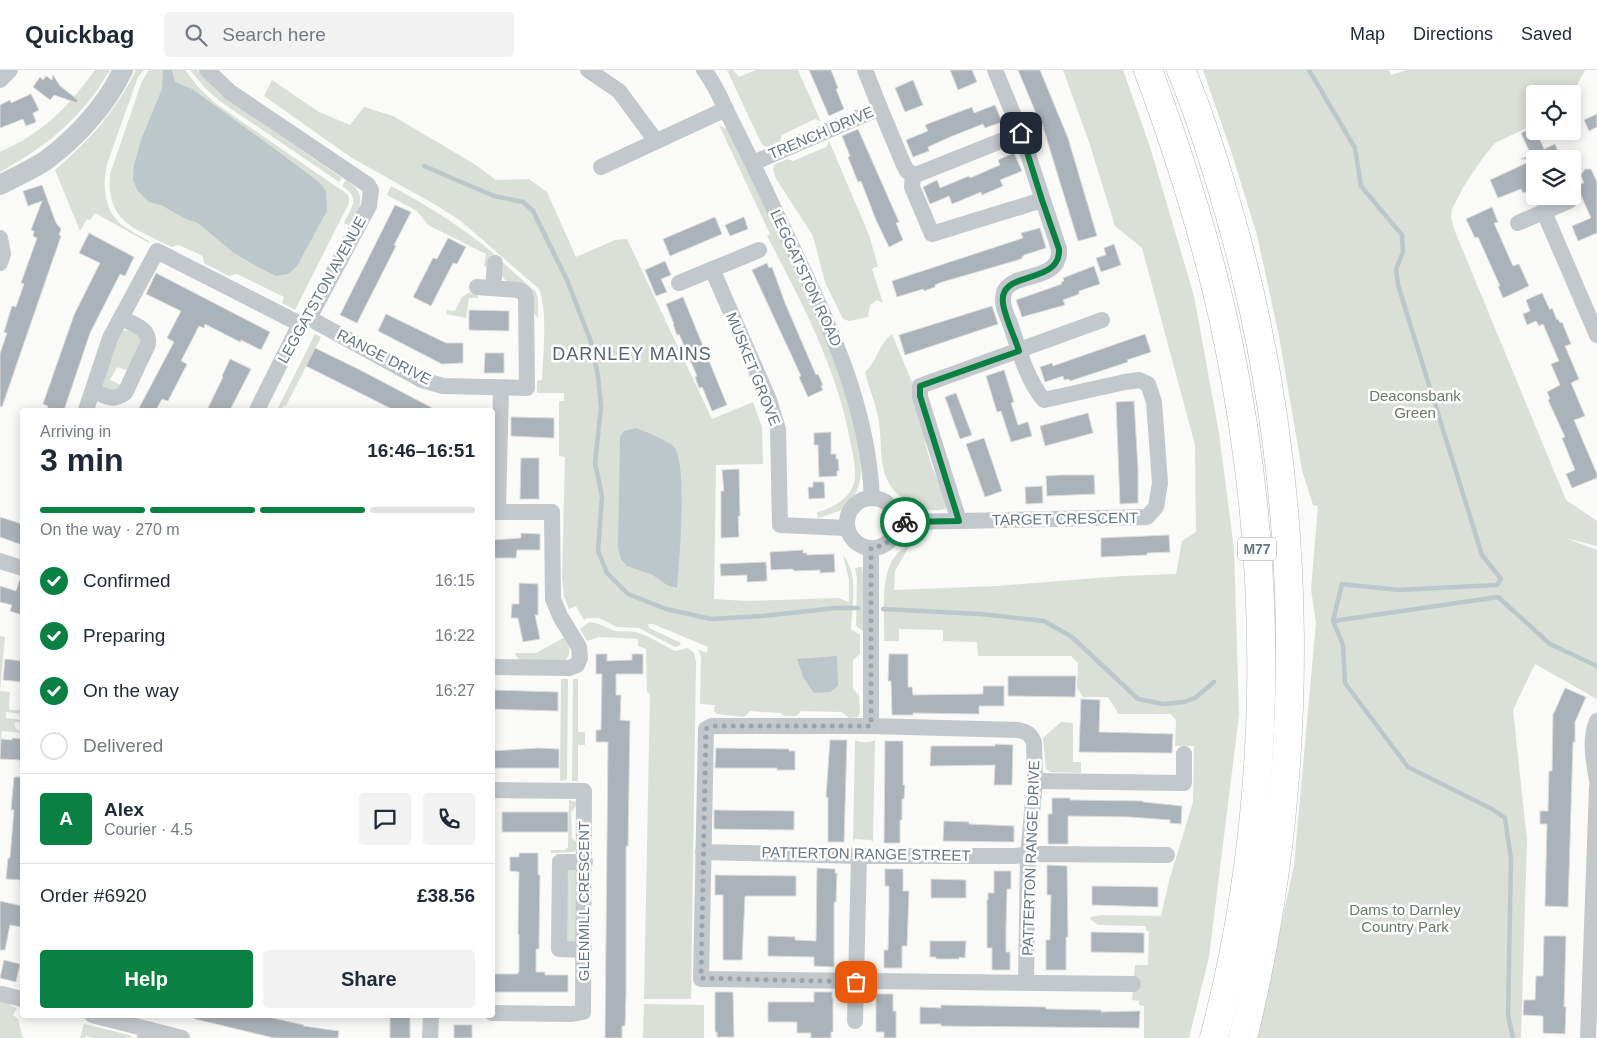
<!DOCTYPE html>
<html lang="en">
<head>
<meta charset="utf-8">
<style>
  :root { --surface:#fff; --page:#f2f2f3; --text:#1f2937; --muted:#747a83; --line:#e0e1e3; --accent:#0b8043 }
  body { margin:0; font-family:Arial,sans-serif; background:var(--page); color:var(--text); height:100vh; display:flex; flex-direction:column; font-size:19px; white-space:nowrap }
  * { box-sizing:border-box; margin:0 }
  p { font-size:16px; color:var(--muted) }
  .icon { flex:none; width:28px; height:28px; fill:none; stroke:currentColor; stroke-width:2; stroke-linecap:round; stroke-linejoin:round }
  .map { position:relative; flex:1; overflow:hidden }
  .side { position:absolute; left:20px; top:338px; width:475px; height:610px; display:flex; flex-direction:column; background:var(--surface); border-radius:5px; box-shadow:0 2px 12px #0003 }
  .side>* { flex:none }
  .tools { position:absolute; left:1526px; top:15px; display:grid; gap:10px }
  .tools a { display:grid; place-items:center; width:55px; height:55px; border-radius:5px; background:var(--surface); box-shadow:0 2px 12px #0003; font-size:25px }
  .pin { position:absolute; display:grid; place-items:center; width:42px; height:42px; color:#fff; margin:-21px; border-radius:10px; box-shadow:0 2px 8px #0006 }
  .courier { position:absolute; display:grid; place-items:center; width:50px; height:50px; margin:-25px; border:4px solid #0b8043; border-radius:50%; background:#fff; color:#222; box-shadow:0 1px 6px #0007 }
  .headline em { font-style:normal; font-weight:700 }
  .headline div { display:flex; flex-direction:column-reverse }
  .headline { display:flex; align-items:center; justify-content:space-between; height:85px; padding:0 20px }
  h1 { font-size:32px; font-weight:700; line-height:38px }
  .bar { display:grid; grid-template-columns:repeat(4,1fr); gap:8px 5px; align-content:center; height:60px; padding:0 20px }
  .bar i { height:6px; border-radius:4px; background:var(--line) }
  .bar .on { background:var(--accent) }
  .bar p { grid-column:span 4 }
  .line { display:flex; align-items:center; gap:12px; padding:0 20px; border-top:1px solid var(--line) }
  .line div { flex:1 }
  .round { display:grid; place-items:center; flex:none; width:52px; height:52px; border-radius:5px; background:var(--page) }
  ol { padding:0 20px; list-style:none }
  li { display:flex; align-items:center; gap:15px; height:55px }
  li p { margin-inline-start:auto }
  li .icon { padding:5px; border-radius:50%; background:var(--accent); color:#fff; stroke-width:4 }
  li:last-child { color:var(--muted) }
  li i { width:28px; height:28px; border:2px solid var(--line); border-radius:50% }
  .button { display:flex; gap:10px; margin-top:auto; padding:10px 20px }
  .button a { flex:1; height:58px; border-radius:5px; background:var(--accent); color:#fff; font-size:20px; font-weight:700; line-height:58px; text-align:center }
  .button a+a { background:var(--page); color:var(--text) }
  header { display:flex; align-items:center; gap:30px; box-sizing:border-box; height:70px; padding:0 25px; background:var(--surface); border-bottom:1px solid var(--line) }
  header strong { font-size:24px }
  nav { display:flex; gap:28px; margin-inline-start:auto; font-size:18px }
  .search { width:350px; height:45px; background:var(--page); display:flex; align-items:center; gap:12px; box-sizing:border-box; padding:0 18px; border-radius:5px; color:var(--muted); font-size:19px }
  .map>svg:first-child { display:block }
</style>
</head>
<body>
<header>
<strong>Quickbag</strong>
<div class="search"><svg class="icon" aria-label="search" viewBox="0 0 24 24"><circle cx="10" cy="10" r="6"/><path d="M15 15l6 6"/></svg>Search here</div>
<nav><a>Map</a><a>Directions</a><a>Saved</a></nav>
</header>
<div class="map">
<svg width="1597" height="968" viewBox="0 0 1597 968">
  <rect width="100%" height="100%" fill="#fafaf8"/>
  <g fill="#dadfd7">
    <path d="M95 0H110C83 47 47 76 0 102V82C9 77 20 73 28 67 56 50 76 26 95 0Z"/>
    <path d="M136 0H144L138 7 108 91C102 112 103 140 122 155 130 161 140 166 149 171V173L95 143 90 150 87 149 80 161 55 100C91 69 115 42 136 0Z"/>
    <path d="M149 0H185L199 18 215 33 347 124 349 128V133L295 240 282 233 284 227 237 204 229 206 204 193 203 187 201 185 179 175 172 177C135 158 106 153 110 104L142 11Z"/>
    <path d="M190 0H197L221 25 342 108 339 112 221 32 206 19Z"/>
    <path d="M727 0H733L739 7 756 0H798L821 52 815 49 782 65 780 71 768 77 762 75Z"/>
    <path d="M1063 0H1123L1150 77 1194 226 1219 363 1234 479 1239 645 1209 887 1189 968H1144V936L1139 935V931L1132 930 1135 895H1148L1149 862 1146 860V856L1098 855 1090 849 1091 847 1102 845 1161 846 1169 811 1193 732 1194 676H1175L1176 650 1171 644H1117V641L1108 627H1083L1077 618 1078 593 1071 586H978L977 572 943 571V560L899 559V571H884C885 546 879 503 897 484 900 480 906 477 910 475L895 501 894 520 997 516 1122 506 1176 504 1182 471 1196 462 1195 375 1142 178 1115 156 1090 75Z"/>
    <path d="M1203 0H1389L1391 5 1407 0H1585L1572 24H1535V54L1495 73 1482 89 1464 116 1452 139 1451 147 1454 159 1566 430 1597 451V476L1565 468 1597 480V629L1535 594 1513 640 1527 770 1521 968H1257L1294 795 1316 553 1311 519 1318 436 1313 435 1302 400 1279 266 1257 165 1232 84Z"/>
    <path d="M272 10 319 42 350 55 364 37 393 46 476 95 496 110 529 109 547 122 576 187 615 170 627 169 712 349 753 332 762 357 763 394 716 395 714 529 746 531 838 528 849 532V510L843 485C859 504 852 535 851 559L860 565V584L853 590V619L859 625 860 641 858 647 849 648 842 642 801 641 796 646H785L780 643 750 641 744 647 717 644 714 641 715 635 700 634 701 587 698 579 707 583 708 577 653 554H648L649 558 681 573 679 576 675 577 639 558 617 557 599 548H587L584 550 576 536 569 539 564 526 562 508 565 387 559 386V331H564V323H537V311L542 310C543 285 548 241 539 219L461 151 436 135 352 88 264 26Z"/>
    <path d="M719 55 729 60 835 289C846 323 860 365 861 401 861 413 855 428 847 436 840 442 827 445 818 448L817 442C832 439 850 428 854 413 857 404 853 384 851 375 838 300 802 233 767 166L770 164Z"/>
    <path d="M829 71 869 165 878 196 872 199 883 233 877 230 870 235 868 247 849 251 843 249 825 212 813 166 775 107 773 98 775 94 788 89 793 91 826 77Z"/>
    <path d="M346 110C368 125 361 135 350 156L344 153C352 136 361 128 342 116Z"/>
    <path d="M391 116C428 136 463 157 495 185L494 191 487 198 484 196 486 184 428 155 417 141 387 125Z"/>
    <path d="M501 191 536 222 538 230V248L500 204Z"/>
    <path d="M470 222 471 224H478V228H469L466 248 446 244 447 240 455 241 462 227Z"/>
    <path d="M127 260 134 261 143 272 129 301 117 297 110 310 121 315 118 321 106 320 102 316 118 267 122 261Z"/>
    <path d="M315 264 321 267 286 336 284 335 281 340H277Z"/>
    <path d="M892 264 914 317 929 366 925 373 932 397 949 434 945 439C933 442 922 439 912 434 871 412 886 378 877 342 874 329 868 316 865 302 877 291 879 274 892 264Z"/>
    <path d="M862 497 863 505V561L856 556 857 509 855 498Z"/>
    <path d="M589 552C599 553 603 556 612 560 619 563 627 560 635 562 649 565 662 575 675 581L688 578 694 583 696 592 691 929H644L650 624 647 622 646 579 638 576V569L599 567 587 571 580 559Z"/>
    <path d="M0 566 5 567 0 621 10 622 9 638 10 640H20L22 635V644L6 642V648L22 650V653L16 652 14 654 16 659 22 663 2 661 0 675Z"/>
    <path d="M565 567C570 576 572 582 565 591L523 592 515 585V583H536Z"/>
    <path d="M561 609H568L567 710 560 711Z"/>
    <path d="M573 609H578V662H585V675H578V711H572Z"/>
    <path d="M1061 652 1073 653V692H1081V703L1051 702 1046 699 1043 668Z"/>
    <path d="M855 670C860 673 870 673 875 670L873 772 871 770 855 769 853 772Z"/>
    <path d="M569 730 576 732 577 735 571 742 572 768 577 773V779L573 782 551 783V780H565L568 777Z"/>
    <path d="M570 798 578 799 577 873 567 872 566 800Z"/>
    <path d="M0 930 8 932 11 936 17 938 13 945 18 949 23 968H0Z"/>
    <path d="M644 934 704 935V968H643Z"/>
    <path d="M84 954 129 965 133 968H94L86 966 85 968H80Z"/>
  </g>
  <g fill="#bbc7cb">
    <path d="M163 0H172L175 12 192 19 268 74 319 112 326 121 327 141 297 196 288 204 276 206 260 198 234 183 198 153 186 149 161 135 149 132 138 121 133 110 134 95 141 70 162 19Z"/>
    <path d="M636 358C644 361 669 371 674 377 688 394 679 492 677 518L667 515 653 505 627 496 621 489 618 478 620 367 624 361Z"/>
    <path d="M837 586 838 616 830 622 814 623 804 609 797 589Z"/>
  </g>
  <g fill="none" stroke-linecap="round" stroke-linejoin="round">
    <g stroke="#bbc7cb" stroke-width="4.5">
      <path d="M1309 0 1355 78 1361 116 1402 165 1403 182 1396 199 1398 215 1482 485 1501 509 1497 515 1399 520 1342 514 1333 551 1343 575 1345 613 1408 697 1492 739 1505 748 1511 789 1508 945 1513 968"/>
      <path d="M424 96 494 126 523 132 533 141 567 210 591 272 598 306 601 337 595 393 602 426 598 481 607 503 628 524 666 539 711 549 762 546 836 538H858"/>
      <path d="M883 539 981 544 1044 551 1072 567 1138 629 1163 634 1184 632 1195 628 1214 612"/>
      <path d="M1333 551 1498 527 1550 574 1597 596"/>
    </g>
  </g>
  <g fill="#aab3b9" stroke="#dcdcda">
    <path d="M809 0H831L838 18 836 19 844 39 829 46Z"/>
    <path d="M950 0H972L977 12 958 20Z"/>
    <path d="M1018 0H1040L1068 68 1097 166 1078 171 1040 47 1038 48Z"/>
    <path d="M53 5 60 16 78 30 77 33 54 25 50 30 33 17 40 7 43 10 46 6 52 10Z"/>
    <path d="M913 10 923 35 905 42 895 18Z"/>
    <path d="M31 24 39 40 33 43 36 52 26 56 23 49 0 58V35L10 30 11 33Z"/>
    <path d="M995 35 1002 52 985 58 983 54 950 67 928 77 929 81 913 87 906 70 928 61 925 55 972 37 974 43Z"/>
    <path d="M1597 44V57L1589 61 1584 50Z"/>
    <path d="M1535 57V61H1536L1544 79 1555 74 1561 89H1521L1531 85 1521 63Z"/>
    <path d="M858 59 899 152 896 153 903 170 889 177 876 150 861 111 858 112 848 87 850 86 842 66Z"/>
    <path d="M1014 83 1022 101 1000 110 1003 116 982 125 981 122 952 134 949 126 930 134 923 117 937 110 940 118 969 106 970 108 1000 95 998 90Z"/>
    <path d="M1535 89V118L1523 123 1521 119 1498 128 1490 110Z"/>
    <path d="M1585 99H1591L1597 112V163L1578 171 1572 156 1591 148 1577 116 1584 113 1581 105Z"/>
    <path d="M42 115 56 153 61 159 59 165 61 166 2 337 0 336V284L7 263 4 262 12 236 16 237 24 214 21 213 37 168 33 166 34 161 31 160 42 131 28 136 23 121Z"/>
    <path d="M395 135 411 142 394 175 396 176 357 253 340 245Z"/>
    <path d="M1492 137 1498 152 1494 153 1513 196 1519 194 1529 216 1503 228 1498 216H1500L1478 167 1475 168 1466 149Z"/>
    <path d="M715 147 722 164 670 186 663 169Z"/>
    <path d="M744 147 748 159 730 166 725 155Z"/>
    <path d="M1040 158 1046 178 1024 185 1021 189 939 213 935 215V217L924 221 923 219 897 227 892 211 1023 168 1021 163Z"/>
    <path d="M89 163 134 187 125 206 120 204 90 263 64 340H47L48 336 43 334 74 245 100 193 79 183Z"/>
    <path d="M448 168 466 177 457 194 453 193 431 236 413 227 433 188 437 189Z"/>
    <path d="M1114 174 1121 195 1101 202 1096 188 1106 185 1104 178Z"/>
    <path d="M665 191 671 205 661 209 667 222 656 226 645 200Z"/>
    <path d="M767 193 769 198 772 197 785 233 816 305 818 304 823 315 821 316 823 320 808 327 799 307 801 306 752 200Z"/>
    <path d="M1094 196 1100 214 1079 221V224L1063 230 1065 235 1022 247 1016 230 1062 214 1061 212 1064 211 1063 208Z"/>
    <path d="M156 203 270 262 261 280 241 270 240 272 205 254 204 258 199 256 181 291 187 294 168 331 162 329 156 340H138L174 272 167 268 181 241 146 224Z"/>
    <path d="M1542 223 1550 240 1552 238 1557 250 1558 249 1560 253 1562 252 1571 274 1565 276 1579 309 1571 313 1585 346 1574 350 1597 404V408L1572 418 1566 404 1575 400 1562 368 1565 367 1548 330 1550 329 1547 322 1560 315 1551 294 1559 291 1543 254 1539 256 1536 251 1527 255 1523 244 1530 241 1526 230Z"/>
    <path d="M683 227 727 335 712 341 704 321 702 317 699 318 695 307 697 306 679 264 677 265 673 254H674L666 234Z"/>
    <path d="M992 236 998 254 905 285 899 265Z"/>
    <path d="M469 240 509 241V261L469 260Z"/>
    <path d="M386 244 446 273H463V293L442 294 378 261Z"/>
    <path d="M1145 264 1151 282 1127 290 1128 292 1070 311 1069 309 1064 310 1063 306 1045 312 1040 297 1052 293 1053 296Z"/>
    <path d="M315 278 360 300 436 340H394L306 296Z"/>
    <path d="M485 283H504V303H484Z"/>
    <path d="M230 289 251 299 230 340H207L223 307 222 306Z"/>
    <path d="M1004 300 1014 332 1011 333 1018 355 1028 352 1032 366 1011 372 1001 341 997 342 986 306Z"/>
    <path d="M956 323 972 365 960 369 945 327Z"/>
    <path d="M1134 331 1138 399V433L1120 434 1116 332Z"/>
    <path d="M1088 343 1093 363 1045 376 1040 356Z"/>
    <path d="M511 347 554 348V368L511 366Z"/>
    <path d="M831 362V384H836V389H838L839 401H837V406L819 407 818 375H814V363Z"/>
    <path d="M984 368 1002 421 985 427 966 374Z"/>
    <path d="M521 388H539V429H520Z"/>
    <path d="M739 399 740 446H738L739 467 721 468V421H724L722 400Z"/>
    <path d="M1060 405H1094L1095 424 1047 426 1046 406Z"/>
    <path d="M813 412H824L825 428 809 429 808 417H813Z"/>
    <path d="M1042 416 1043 433 1026 434 1025 417Z"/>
    <path d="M0 447 22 454V475L0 467Z"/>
    <path d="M521 463 540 464V480H517L516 488H492V470L521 468Z"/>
    <path d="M1169 465 1170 482 1147 483V485L1101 487V468Z"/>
    <path d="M803 480V483H807V485L834 484 835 502 820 503V500L794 501 793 499 771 500 770 482Z"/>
    <path d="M766 492 767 511 747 512V505L721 506 720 494Z"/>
    <path d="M20 509 22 510V545L10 541 12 535 0 532V516L16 521Z"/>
    <path d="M519 513 538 514V545H535L540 569 523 572 518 548H511L512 534H519Z"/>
    <path d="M596 584H607V591L632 590V584H643V604H616V625H621L620 650 630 651 628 776H626V925L625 956H622V968H605L608 672H596V660H601L602 604H596Z"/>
    <path d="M889 584H908V617H912L913 625 983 624V616H1004V636H979V644L913 643V645H892L891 611H888Z"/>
    <path d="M5 589 22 591V612L3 610Z"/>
    <path d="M1008 606H1076L1075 627 1008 626Z"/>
    <path d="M1565 618 1586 627 1575 652V672H1573L1568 837 1545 836 1547 754H1540V741H1548L1549 701H1552L1553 645Z"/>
    <path d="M492 620 558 622V641L492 639Z"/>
    <path d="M1081 629 1100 630 1099 662 1173 664 1172 683 1079 682Z"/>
    <path d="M12 668 22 669 21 690 0 689 1 669 12 670Z"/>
    <path d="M830 670H847L844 772H828V728L826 727Z"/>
    <path d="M885 671H903V715H905L904 729H902V750H900V773H884Z"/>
    <path d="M995 674 1013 675 1012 715H994L995 695 930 696 931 676H995Z"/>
    <path d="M538 678 559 679V698H492V681Z"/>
    <path d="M716 678 789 679V681H795V700H777V698H715Z"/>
    <path d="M14 707H22V810L6 809 8 788H10L14 740H11Z"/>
    <path d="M1052 728H1070V730L1143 731V732L1182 736 1181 754 1170 753V750L1131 747 1068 746V774H1048V744H1052Z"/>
    <path d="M714 740 794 741V760L714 759Z"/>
    <rect x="502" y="742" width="66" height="20"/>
    <path d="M944 751 969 752V754L1014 756V772L943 771Z"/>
    <path d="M519 783H538V805H540L539 868V879H536V902H545V905H568V922H494V904H518V902H519V864H518L519 802 510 801V787H519Z"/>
    <path d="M1047 795 1067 796 1068 867H1066V900H1046V870H1050L1051 825H1047Z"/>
    <path d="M817 798 835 799V803H837L836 832H834V897L814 896V887L768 886V866L795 867V870L816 871Z"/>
    <path d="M885 799H903V821H909L907 876H902V898H884V880H888L889 839V816H885Z"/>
    <path d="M994 801H1011V819H1007L1006 857V882H1010V900H992V878H987V830H988V823H994Z"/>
    <path d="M715 805 796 806V826H745L742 890H723V825H715Z"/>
    <path d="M931 809 966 810V828H931Z"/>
    <path d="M1092 816 1158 817V837L1092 835Z"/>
    <path d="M0 831 22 836V857L10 855 5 880H0Z"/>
    <path d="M1091 862 1144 863V883L1091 882Z"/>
    <path d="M1544 866H1566L1564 937H1566L1565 964 1543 963V946L1523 945 1524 930H1535L1536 906H1543Z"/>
    <path d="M930 871H966L965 888 959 887V889H936V887H930Z"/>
    <path d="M4 890 20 894 16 912 0 908Z"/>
    <path d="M715 922H733L734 967H717V962H715Z"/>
    <path d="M814 922H832V928H833V962H831V968H811V963H797V952H768V932H814Z"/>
    <path d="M876 924H893V941H896V968H884V962H876Z"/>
    <path d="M941 935 1046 937V939L1101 940V942L1140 941 1139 958 941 956V954H920V937L941 938Z"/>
    <path d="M195 945H259L304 955 303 956 339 961 338 968H274L195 949Z"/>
    <rect x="390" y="945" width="20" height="23"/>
    <rect x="454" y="955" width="18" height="13"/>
  </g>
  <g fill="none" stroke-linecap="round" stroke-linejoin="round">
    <g stroke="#b4b9bd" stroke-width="29">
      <g id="motorway">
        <path d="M1148 0C1181 89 1209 178 1228 271 1275 499 1274 742 1214 968"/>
        <path d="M1181 0C1203 52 1219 106 1234 160 1306 423 1308 703 1243 968"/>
      </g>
    </g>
    <g stroke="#c3c8cc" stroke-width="16">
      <path d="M207 0 230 22 368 115 371 120 369 136 309 248 300 254 257 340"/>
      <path d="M588 0 619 21 656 71"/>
      <path d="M704 0C716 15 722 32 731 50 744 76 757 102 769 128 814 226 867 318 872 428"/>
      <path d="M995 0 1021 63 1059 179C1061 212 1017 201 1005 220 1004 222 1003 228 1003 231 1003 238 1007 246 1010 253 1018 277 1027 311 1044 330L1125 312 1139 310 1148 314 1154 332 1160 413 1156 437 1147 447 959 451 920 327V316L1102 250"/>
      <path d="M0 10 10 0"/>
      <path d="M880 38 903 93 907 101 913 104 912 117 932 164 1042 130"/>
      <path d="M753 93 880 38 865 0"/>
      <path d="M601 97 726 39"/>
      <path d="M913 104H918L1021 63"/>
      <path d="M1544 142 1597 265"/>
      <path d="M1518 153 1569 131"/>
      <path d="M0 168 3 184 0 193"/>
      <path d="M712 199 769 330 778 359 780 455 847 458"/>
      <path d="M679 213 759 180"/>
      <path d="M493 218 495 193"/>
      <path d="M309 248 422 310 443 316 527 318 526 228 524 223 518 220 477 217"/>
      <path d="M93 321C106 326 112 332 125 323L148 274C150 258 133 254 121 248"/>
      <path d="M86 340 110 268 157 181 300 254"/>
      <circle cx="872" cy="453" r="25"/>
      <path d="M498 441 501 318"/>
      <path d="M492 442H552L553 529 560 546 579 577 580 588 577 595 569 598 492 597"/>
      <path d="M897 452 959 451"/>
      <path d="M0 491 22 498"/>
      <path d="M1597 651C1589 670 1594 692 1597 710"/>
      <path d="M871 656V478"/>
      <path d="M1035 711 1184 713V684"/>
      <path d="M492 720 584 721 583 942 572 944 492 943"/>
      <path d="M703 782 859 786H1014L1038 784 1167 785"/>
      <path d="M584 880 559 879 560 792H585"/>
      <path d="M1026 913 1028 785 1035 711 1034 673C1031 664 1027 662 1018 660L871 656H712L706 659 701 909 1133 914"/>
      <path d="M2 924 22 929"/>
      <path d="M92 945 147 959 145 968"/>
      <path d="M855 951 859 786"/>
      <path d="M147 959 182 968"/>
      <path d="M430 968 431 945"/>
      <path d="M1588 968 1597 717"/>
    </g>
    <path stroke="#c3c8cc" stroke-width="20" d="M0 115C15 107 31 100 45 91 76 68 106 36 123 0"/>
    <use href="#motorway" stroke="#fff" stroke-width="28"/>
  </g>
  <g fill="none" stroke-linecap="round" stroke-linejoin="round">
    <path stroke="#99a4ac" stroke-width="5" stroke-dasharray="0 9" d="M856 912 701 908 706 659 712 656H871V478C887 476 895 468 897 452H905"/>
    <path stroke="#0b8043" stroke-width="6" d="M905 452 959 451 920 326V316L1019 281C1015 268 1004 245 1003 233 998 199 1061 216 1059 179L1042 130 1021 63"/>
  </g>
  <g text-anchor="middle" stroke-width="5" stroke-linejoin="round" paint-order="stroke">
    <rect fill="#fff" stroke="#939fa8" stroke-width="1" x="1238" y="467.5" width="38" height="23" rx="4"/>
    <g font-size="14" font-weight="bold" fill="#657683">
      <text x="1257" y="484">M77</text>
    </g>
    <g font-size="15" fill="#657683" stroke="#fff">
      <text transform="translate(821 63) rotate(-23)" y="5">TRENCH DRIVE</text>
      <text transform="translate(806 208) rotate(65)" y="5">LEGGATSTON ROAD</text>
      <text transform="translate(322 220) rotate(-61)" y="5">LEGGATSTON AVENUE</text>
      <text transform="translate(384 287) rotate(27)" y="5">RANGE DRIVE</text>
      <text transform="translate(753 299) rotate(68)" y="5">MUSKET GROVE</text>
      <text transform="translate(1065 449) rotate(-1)" y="5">TARGET CRESCENT</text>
      <text transform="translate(866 784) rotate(1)" y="5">PATTERTON RANGE STREET</text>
      <text transform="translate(1031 788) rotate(-88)" y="5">PATTERTON RANGE DRIVE</text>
      <text transform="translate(584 831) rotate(-90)" y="5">GLENMILL CRESCENT</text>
    </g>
    <g font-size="15" fill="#687a64" stroke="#fff">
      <text x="1415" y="331">Deaconsbank<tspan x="1415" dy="17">Green</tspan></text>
      <text x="1405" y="845">Dams to Darnley<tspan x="1405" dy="17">Country Park</tspan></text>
    </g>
    <g font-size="18" letter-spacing="1" fill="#57646e" stroke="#fff">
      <text x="632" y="290">DARNLEY MAINS</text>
    </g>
  </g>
</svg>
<div class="tools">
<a><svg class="icon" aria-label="locate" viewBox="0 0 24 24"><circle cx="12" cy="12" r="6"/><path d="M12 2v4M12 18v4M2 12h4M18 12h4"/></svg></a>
<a><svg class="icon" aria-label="layers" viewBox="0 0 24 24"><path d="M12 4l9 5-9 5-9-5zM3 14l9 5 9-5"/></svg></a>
</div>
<div class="pin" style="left:856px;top:912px;background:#ea580c"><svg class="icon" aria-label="bag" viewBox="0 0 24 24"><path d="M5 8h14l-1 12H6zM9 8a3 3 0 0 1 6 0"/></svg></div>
<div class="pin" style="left:1021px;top:63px;background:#1f2937"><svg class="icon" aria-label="home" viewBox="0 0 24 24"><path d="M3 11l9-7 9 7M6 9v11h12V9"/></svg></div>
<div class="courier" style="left:905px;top:452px"><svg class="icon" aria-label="bike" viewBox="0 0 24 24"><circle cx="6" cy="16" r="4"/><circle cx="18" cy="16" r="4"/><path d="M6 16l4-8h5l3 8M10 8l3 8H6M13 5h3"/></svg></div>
<section class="side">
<div class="headline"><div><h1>3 min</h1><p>Arriving in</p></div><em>16:46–16:51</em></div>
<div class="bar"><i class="on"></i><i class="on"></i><i class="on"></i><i></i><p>On the way · 270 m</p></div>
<ol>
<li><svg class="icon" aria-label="check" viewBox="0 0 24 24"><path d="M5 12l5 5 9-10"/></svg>Confirmed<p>16:15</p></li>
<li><svg class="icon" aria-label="check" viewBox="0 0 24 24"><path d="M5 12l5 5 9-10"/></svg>Preparing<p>16:22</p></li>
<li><svg class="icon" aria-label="check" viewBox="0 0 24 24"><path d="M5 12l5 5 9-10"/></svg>On the way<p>16:27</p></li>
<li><i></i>Delivered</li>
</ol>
<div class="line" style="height:90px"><b class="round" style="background:var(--accent);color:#fff">A</b><div><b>Alex</b><p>Courier · 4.5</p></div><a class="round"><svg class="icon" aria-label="chat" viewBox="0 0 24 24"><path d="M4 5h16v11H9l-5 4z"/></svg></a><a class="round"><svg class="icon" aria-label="phone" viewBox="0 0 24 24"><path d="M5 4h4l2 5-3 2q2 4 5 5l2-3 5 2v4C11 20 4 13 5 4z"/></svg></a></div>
<div class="line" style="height:65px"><div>Order #6920</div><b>£38.56</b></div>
<div class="button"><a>Help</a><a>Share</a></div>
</section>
</div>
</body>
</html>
